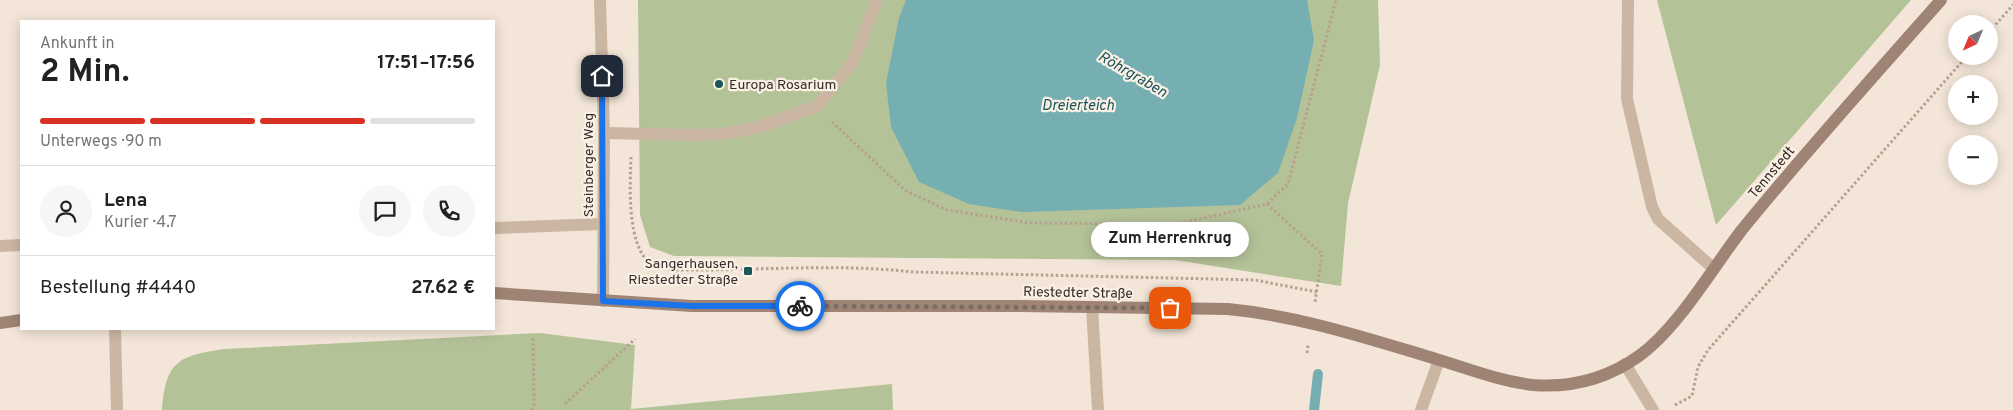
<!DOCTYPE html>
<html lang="de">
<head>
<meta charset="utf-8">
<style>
  :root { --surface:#fff; --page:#f6f6f6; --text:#222; --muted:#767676; --line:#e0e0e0; --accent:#d93025 }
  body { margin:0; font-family:Overpass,sans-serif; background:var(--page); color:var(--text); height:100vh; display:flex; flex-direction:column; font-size:19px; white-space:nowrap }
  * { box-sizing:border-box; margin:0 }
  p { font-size:16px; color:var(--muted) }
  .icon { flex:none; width:28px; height:28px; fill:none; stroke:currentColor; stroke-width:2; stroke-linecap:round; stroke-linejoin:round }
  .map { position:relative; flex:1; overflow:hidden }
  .drawer { position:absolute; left:20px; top:20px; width:475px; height:310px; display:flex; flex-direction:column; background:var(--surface); border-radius:0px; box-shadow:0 2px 12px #0003 }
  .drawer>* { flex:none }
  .needle { width:32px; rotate:224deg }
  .buttons { position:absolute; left:1948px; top:15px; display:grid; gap:10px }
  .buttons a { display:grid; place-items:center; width:50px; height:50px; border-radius:50%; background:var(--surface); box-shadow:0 2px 12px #0003; font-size:25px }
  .pin { position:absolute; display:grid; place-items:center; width:42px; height:42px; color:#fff; margin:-21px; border-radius:10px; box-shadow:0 2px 8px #0006 }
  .courier { position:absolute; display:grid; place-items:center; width:50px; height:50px; margin:-25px; border:4px solid #1a73e8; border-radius:50%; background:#fff; color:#222; box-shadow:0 1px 6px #0007 }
  .bubble { position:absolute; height:35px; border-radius:18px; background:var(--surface); box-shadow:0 2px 12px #0003; font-size:16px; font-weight:700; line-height:35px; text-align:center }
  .overview em { font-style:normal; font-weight:700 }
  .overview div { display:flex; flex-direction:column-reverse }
  .overview { display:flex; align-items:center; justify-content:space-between; height:85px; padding:0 20px }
  h1 { font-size:32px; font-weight:700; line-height:38px }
  .bar { display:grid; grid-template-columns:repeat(4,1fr); gap:8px 5px; align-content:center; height:60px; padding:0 20px }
  .bar i { height:6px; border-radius:4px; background:var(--line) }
  .bar .selected { background:var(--accent) }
  .bar p { grid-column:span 4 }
  .line { display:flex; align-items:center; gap:12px; padding:0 20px; border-top:1px solid var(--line) }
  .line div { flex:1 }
  .round { display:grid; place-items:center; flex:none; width:52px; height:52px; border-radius:26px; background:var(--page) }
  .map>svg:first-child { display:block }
</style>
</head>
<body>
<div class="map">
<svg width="2013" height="410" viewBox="0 0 2013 410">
  <rect width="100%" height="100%" fill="#f3e6d8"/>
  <g fill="#b4c298">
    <path d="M638 0H1378L1380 65 1348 203 1341 286 1175 260 674 256 650 247 640 215Z"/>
    <path d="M1657 0H1911L1716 225Z"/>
    <path d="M540 333 635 345 631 409 892 384 893 410H162C166 360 179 356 224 349Z"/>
  </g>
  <path fill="#76afb1" d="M906 0H1307L1314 40 1297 118 1278 173 1240 205 1022 212 969 204 919 182 891 127 886 83 899 18Z"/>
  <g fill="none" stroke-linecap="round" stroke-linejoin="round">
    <path stroke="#76afb1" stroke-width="10" d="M1314 410 1318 374"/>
    <g stroke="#b7a08e" stroke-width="3" stroke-dasharray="2.5 2.5" stroke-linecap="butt">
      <path d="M1989 32 2013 5"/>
      <path d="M832 122 906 191 947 210 1030 223 1176 224 1267 204 1288 184 1336 0"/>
      <path d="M631 157C630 183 626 250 653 265 659 269 669 269 676 270V281"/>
      <path d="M1267 204 1322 254 1315 302"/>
      <path d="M676 270C755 271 833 263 913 272L1255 280 1317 292"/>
      <path d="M1307 353 1308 345"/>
      <path d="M565 404 635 339"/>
      <path d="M1675 405 1692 396 1698 367 1708 350 1967 56"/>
      <path d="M531 410 534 405 533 336"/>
    </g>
    <g stroke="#cbb6a4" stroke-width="12">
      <path d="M1628 0 1627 99 1652 207 1658 219 1713 268"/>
      <path d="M604 133 698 135 723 134 762 126 817 106 853 62 877 0"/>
      <path d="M494 228 602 224"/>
      <path d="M0 246 21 245"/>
      <path d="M1092 307 1098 410"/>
      <path d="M1421 410 1439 360"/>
    </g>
    <g stroke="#cbb6a4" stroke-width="12">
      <path d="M600 0 604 133 603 301"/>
      <path d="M1625 364 1653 410"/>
    </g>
    <path stroke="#cbb6a4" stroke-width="12" d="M115 329 117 410"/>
    <g stroke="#9f8475" stroke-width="12">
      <path d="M494 293 692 306H1020L1228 309C1299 316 1366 338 1433 358 1466 368 1499 381 1533 385 1571 388 1608 378 1639 356 1677 329 1712 269 1741 231 1805 152 1874 76 1941 0"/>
      <path d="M0 323 21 320"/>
    </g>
  </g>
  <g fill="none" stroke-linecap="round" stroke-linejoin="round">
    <path stroke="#786c64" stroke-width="5" stroke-dasharray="0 9" d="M800 306 1170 308"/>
    <path stroke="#1a73e8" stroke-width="6" d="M602 76 603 301 692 306H800"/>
  </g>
  <g fill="#195559" stroke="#faf0e5" stroke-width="2">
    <circle cx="719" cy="84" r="5"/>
    <rect x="743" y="266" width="10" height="10" rx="2.5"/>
  </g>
  <g text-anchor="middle" stroke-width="4.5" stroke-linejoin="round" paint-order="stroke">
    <g font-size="14" fill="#362b26" stroke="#faf0e5" text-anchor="start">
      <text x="729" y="89">Europa Rosarium</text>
      <text x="738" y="268" text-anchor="end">Sangerhausen,<tspan x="738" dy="16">Riestedter Straße</tspan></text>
    </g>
    <g font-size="14" fill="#362b26" stroke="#faf0e5">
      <text transform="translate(588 165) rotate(-90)" y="5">Steinberger Weg</text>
      <text transform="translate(1771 172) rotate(-50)" y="5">Tennstedt</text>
      <text transform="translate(1078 292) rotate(1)" y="5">Riestedter Straße</text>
    </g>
    <g font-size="15" font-style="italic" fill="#195559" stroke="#faf0e5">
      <text transform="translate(1133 74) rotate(30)" y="5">Röhrgraben</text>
      <text x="1078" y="110">Dreierteich</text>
    </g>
  </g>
</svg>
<div class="buttons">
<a><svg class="needle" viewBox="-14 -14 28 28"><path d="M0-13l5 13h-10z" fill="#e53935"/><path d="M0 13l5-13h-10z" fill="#767676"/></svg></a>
<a>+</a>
<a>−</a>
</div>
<div class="pin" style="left:1170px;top:308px;background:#ea580c"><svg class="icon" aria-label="bag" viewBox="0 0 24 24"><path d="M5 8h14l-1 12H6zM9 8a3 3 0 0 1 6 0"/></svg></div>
<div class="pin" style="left:602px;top:76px;background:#1f2937"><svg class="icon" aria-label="home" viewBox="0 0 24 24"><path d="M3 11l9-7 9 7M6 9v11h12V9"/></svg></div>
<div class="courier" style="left:800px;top:306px"><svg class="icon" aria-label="bike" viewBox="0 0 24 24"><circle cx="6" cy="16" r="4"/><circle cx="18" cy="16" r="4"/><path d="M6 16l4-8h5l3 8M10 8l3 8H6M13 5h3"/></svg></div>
<div class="bubble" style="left:1091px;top:222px;width:158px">Zum Herrenkrug</div>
<section class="drawer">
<div class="overview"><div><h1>2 Min.</h1><p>Ankunft in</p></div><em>17:51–17:56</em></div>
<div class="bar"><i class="selected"></i><i class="selected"></i><i class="selected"></i><i></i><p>Unterwegs · 90 m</p></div>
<div class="line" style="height:90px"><a class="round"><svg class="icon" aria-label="person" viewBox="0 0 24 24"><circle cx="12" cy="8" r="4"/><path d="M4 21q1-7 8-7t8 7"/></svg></a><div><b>Lena</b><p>Kurier · 4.7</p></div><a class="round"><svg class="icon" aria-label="chat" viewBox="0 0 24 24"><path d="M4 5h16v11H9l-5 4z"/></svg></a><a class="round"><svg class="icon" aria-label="phone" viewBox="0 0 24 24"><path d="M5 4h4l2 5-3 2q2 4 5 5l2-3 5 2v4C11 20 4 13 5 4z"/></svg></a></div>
<div class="line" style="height:65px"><div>Bestellung #4440</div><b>27.62 €</b></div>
</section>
</div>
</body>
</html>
